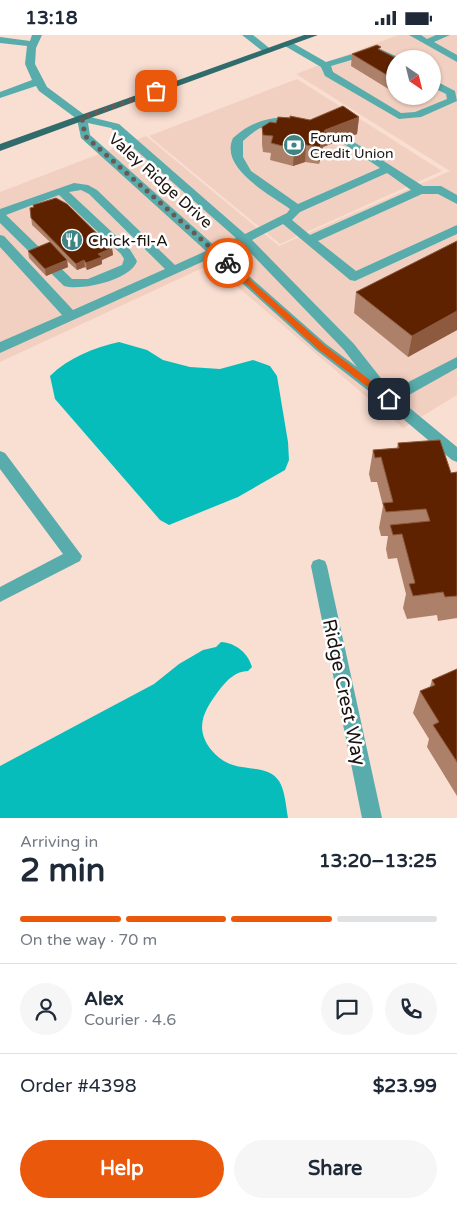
<!DOCTYPE html>
<html lang="en">
<head>
<meta charset="utf-8">
<style>
  :root { --surface:#fff; --page:#f6f6f7; --text:#1f2937; --muted:#747a83; --line:#e0e1e3; --accent:#ea580c }
  body { margin:0; font-family:"Varela Round",sans-serif; background:var(--page); color:var(--text); height:100vh; display:flex; flex-direction:column; font-size:19px; white-space:nowrap }
  * { box-sizing:border-box; margin:0 }
  p { font-size:16px; color:var(--muted) }
  .icon { flex:none; width:28px; height:28px; fill:none; stroke:currentColor; stroke-width:2; stroke-linecap:round; stroke-linejoin:round }
  .map { position:relative; height:783px; overflow:hidden }
  .sheet { display:flex; flex-direction:column; background:var(--surface); flex:1 }
  .sheet>* { flex:none }
  .needle { width:32px; rotate:145deg }
  .buttons { position:absolute; left:386px; top:15px; display:grid; gap:10px }
  .buttons a { display:grid; place-items:center; width:55px; height:55px; border-radius:50%; background:var(--surface); box-shadow:0 1px 4px #0004; font-size:25px }
  .pin { position:absolute; display:grid; place-items:center; width:42px; height:42px; color:#fff; margin:-21px; border-radius:10px; box-shadow:0 2px 8px #0006 }
  .courier { position:absolute; display:grid; place-items:center; width:50px; height:50px; margin:-25px; border:4px solid #ea580c; border-radius:50%; background:#fff; color:#222; box-shadow:0 1px 6px #0007 }
  .summary em { font-style:normal; font-weight:700 }
  .summary div { display:flex; flex-direction:column-reverse }
  .summary { display:flex; align-items:center; justify-content:space-between; height:85px; padding:0 20px }
  h1 { font-size:32px; font-weight:700; line-height:38px }
  .bar { display:grid; grid-template-columns:repeat(4,1fr); gap:8px 5px; align-content:center; height:60px; padding:0 20px }
  .bar i { height:6px; border-radius:4px; background:var(--line) }
  .bar .active { background:var(--accent) }
  .bar p { grid-column:span 4 }
  .line { display:flex; align-items:center; gap:12px; padding:0 20px; border-top:1px solid var(--line) }
  .line div { flex:1 }
  .round { display:grid; place-items:center; flex:none; width:52px; height:52px; border-radius:26px; background:var(--page) }
  .button { display:flex; gap:10px; margin-top:auto; padding:10px 20px }
  .button a { flex:1; height:58px; border-radius:30px; background:var(--accent); color:#fff; font-size:20px; font-weight:700; line-height:58px; text-align:center }
  .button a+a { background:var(--page); color:var(--text) }
  .status { display:flex; justify-content:space-between; align-items:center; height:35px; padding:0 25px; background:var(--surface); direction:ltr }
  .status svg { height:14px; fill:currentColor }
  .map>svg:first-child { display:block }
</style>
</head>
<body>
<div class="status"><b>13:18</b><svg viewBox="0 0 49 12"><path d="M0 12V9h3v3zM5 12V6h3v6zM10 12V3h3v9zM15 12V0h3v12zM26 1h20v11H26zM47 4h2v5h-2z"/></svg></div>
<div class="map">
<svg width="457" height="783" viewBox="0 0 457 783">
  <rect width="100%" height="100%" fill="#f9ded2"/>
  <g fill="#f2d0c1" fill-rule="evenodd">
    <path d="M398 0H457V360L403 393 211 229 0 327V157L146 101 279 211 450 136 296 39ZM395 24H432V61H395Z"/>
    <path d="M297 44 442 136 280 209 149 101Z"/>
  </g>
  <g fill="#07bdbb">
    <path d="M119 307 147 315 163 325 190 332 220 334 253 325 270 331 277 341 288 407 289 425 285 435 238 462 169 490 160 485 55 364 50 341C68 323 95 312 119 307Z"/>
    <path d="M221 607C236 608 248 618 252 632L248 636C236 636 227 645 220 654 206 673 194 690 209 712 215 720 223 727 233 730 247 735 270 731 279 746 285 755 286 772 288 783H0V731L154 649 179 629 203 615 216 612Z"/>
  </g>
  <g fill="none" stroke-linecap="round" stroke-linejoin="round">
    <g fill="#58acab" fill-rule="evenodd">
      <path d="M32 0H42L36 13 35 29 47 52 86 81 119 89 245 199 287 178 290 174C269 159 219 133 233 103 250 88 265 83 287 82 293 82 297 81 301 85 293 92 277 87 266 91 257 93 250 100 243 106V122L251 136 298 169 380 133 323 95 322 93 327 90 423 151H441L457 160V169L438 159H422L318 206 356 236 457 190V199L355 246 350 245 283 189 252 205 354 309 391 356 457 322V333L400 365 457 412V427L452 425 384 368 316 315 213 222 0 318V307L62 280 0 212V200L4 201 73 275 165 234 89 159 81 155 69 157 129 213 137 226C131 245 82 256 64 251L0 188V174L74 148 88 150 97 155 175 230 206 216 81 103 77 84 39 56 36 51 0 63V57L32 45 25 29 27 11 0 8V2L30 6ZM88 88 111 93 236 203 216 212 90 100ZM387 138 411 155 310 200 292 185 300 177ZM59 160 121 219 124 224 122 230 88 244H72L6 180ZM242 209 344 315 357 332 326 309 223 218Z"/>
      <path d="M242 0H253L273 16 265 18Z"/>
      <path d="M409 0H421L427 4 436 0H450L434 7 457 20V27Z"/>
      <path d="M285 7H291L326 27 376 12 398 22 400 24H395V27L375 18 331 31 333 37 401 78 415 77 447 64 446 59 432 52V44L455 56 457 66 421 82 399 84 325 41 321 32 285 11Z"/>
      <path d="M0 416 5 418 82 521 80 526 0 567V552L63 519 0 434Z"/>
      <path d="M319 524 325 526 327 531 382 783H362L311 531 313 526Z"/>
    </g>
    <path fill="#306c6b" fill-rule="evenodd" d="M304 0H318L0 116V109Z"/>
  </g>
  <g fill="#ac8069">
    <path d="M381 15 395 24V58L351 31 352 19Z"/>
    <path d="M359 82 357 99 323 112 319 129 305 127 293 131 270 125 271 118 263 117 262 109V92L276 88Z"/>
    <path d="M33 170 112 213 113 220 102 225V229L87 235 85 232 77 235 67 226 68 232 46 241 29 223 28 216 50 207 32 190 30 173 33 172Z"/>
    <path d="M457 206V295L408 322 354 278 356 257Z"/>
    <path d="M398 408 451 438 457 437V583L438 586 437 580 407 584 403 573 406 559 397 523 388 524 386 514 388 501H381L379 493 383 471 377 447H371L369 439 373 415 397 413Z"/>
    <path d="M457 634V761L427 712 429 704 413 678 420 656 430 652 432 645Z"/>
  </g>
  <g fill="#8d5a3f">
    <path d="M359 82 357 99 323 112 319 129 320 112 325 95Z"/>
    <path d="M306 110 305 127 293 131 294 114Z"/>
    <path d="M112 213 113 220 102 225V229L87 235 86 228 98 219Z"/>
    <path d="M67 225 68 232 46 241 45 234Z"/>
    <path d="M84 225 85 232 77 235 76 229Z"/>
    <path d="M457 276V295L408 322 412 301Z"/>
  </g>
  <g fill="#5f2200" stroke="#8d5a3f">
    <path d="M377 10 381 12 378 14 398 24H395V45L352 19Z"/>
    <path d="M343 71 359 82 325 95 320 112 306 110 294 114 271 108 273 101 263 100 262 92 270 87 276 88 278 82 290 83V81L310 85Z"/>
    <path d="M56 163 67 169 112 213 98 219 102 222 86 228 84 225 76 229 31 183 30 173 34 172 33 170Z"/>
    <path d="M457 206V276L412 301 356 257Z"/>
    <path d="M50 207 67 225 45 234 28 216Z"/>
    <path d="M440 405 451 438 457 437V561L445 562 443 557 413 561 409 549 415 548 402 499 393 500 390 490 430 486 426 474 386 477 383 468 393 467 381 422 375 423 373 415 399 413 398 408Z"/>
    <path d="M457 634V727L433 690 439 687 420 656 435 650 432 645Z"/>
  </g>
  <path fill="#ea580c" d="M225 227H230L324 310 392 362V366H386L318 314 225 230Z"/>
  <g fill="none" stroke-linecap="round" stroke-linejoin="round">
    <path stroke="#695953" stroke-width="5" stroke-dasharray="0 9" d="M156 56 82 83 85 101 228 228"/>
  </g>
  <defs>
    <g id="bank-disc" transform="scale(1.125)"><circle r="9.5" fill="#3d8584" stroke="#fff"/><path d="M-6-4H6V4H-6ZM0-2.3a2.3 2.3 0 1 0 0 4.6a2.3 2.3 0 1 0 0-4.6Z" fill="#fff"/></g>
    <g id="restaurant-disc" transform="scale(1.125)"><circle r="9.5" fill="#3d8584" stroke="#fff"/><path d="M-5-6h1v4h1v-4h1v4h1v-4h1v5L-1.5 .5V6h-2V.5L-5-1ZM5-6V6H3V1.5H1.5Q1.5-4 5-6Z" fill="#fff"/></g>
  </defs>
  <g fill-rule="evenodd">
    <use href="#bank-disc" x="294" y="110"/>
    <use href="#restaurant-disc" x="72" y="205"/>
  </g>
  <g text-anchor="middle" stroke-width="5" stroke-linejoin="round" paint-order="stroke">
    <g font-size="14" fill="#1b120e" stroke="#fff" text-anchor="start">
      <text x="310" y="107">Forum<tspan x="310" dy="16">Credit Union</tspan></text>
    </g>
    <g font-size="16" fill="#1b120e" stroke="#fff">
      <text transform="translate(161 145) rotate(42)" y="6">Valey Ridge Drive</text>
    </g>
    <g font-size="16" fill="#1b120e" stroke="#fff" text-anchor="start">
      <text x="88" y="211">Chick-fil-A</text>
    </g>
    <g font-size="19" fill="#1b120e" stroke="#fff">
      <text transform="translate(345 657) rotate(78)" y="7">Ridge Crest Way</text>
    </g>
  </g>
</svg>
<div class="buttons">
<a><svg class="needle" viewBox="-14 -14 28 28"><path d="M0-13l5 13h-10z" fill="#e53935"/><path d="M0 13l5-13h-10z" fill="#747a83"/></svg></a>
</div>
<div class="pin" style="left:156px;top:56px;background:#ea580c"><svg class="icon" aria-label="bag" viewBox="0 0 24 24"><path d="M5 8h14l-1 12H6zM9 8a3 3 0 0 1 6 0"/></svg></div>
<div class="pin" style="left:389px;top:364px;background:#1f2937"><svg class="icon" aria-label="home" viewBox="0 0 24 24"><path d="M3 11l9-7 9 7M6 9v11h12V9"/></svg></div>
<div class="courier" style="left:228px;top:228px"><svg class="icon" aria-label="bike" viewBox="0 0 24 24"><circle cx="6" cy="16" r="4"/><circle cx="18" cy="16" r="4"/><path d="M6 16l4-8h5l3 8M10 8l3 8H6M13 5h3"/></svg></div>
</div>
<section class="sheet">
<div class="summary"><div><h1>2 min</h1><p>Arriving in</p></div><em>13:20–13:25</em></div>
<div class="bar"><i class="active"></i><i class="active"></i><i class="active"></i><i></i><p>On the way · 70 m</p></div>
<div class="line" style="height:90px"><a class="round"><svg class="icon" aria-label="person" viewBox="0 0 24 24"><circle cx="12" cy="8" r="4"/><path d="M4 21q1-7 8-7t8 7"/></svg></a><div><b>Alex</b><p>Courier · 4.6</p></div><a class="round"><svg class="icon" aria-label="chat" viewBox="0 0 24 24"><path d="M4 5h16v11H9l-5 4z"/></svg></a><a class="round"><svg class="icon" aria-label="phone" viewBox="0 0 24 24"><path d="M5 4h4l2 5-3 2q2 4 5 5l2-3 5 2v4C11 20 4 13 5 4z"/></svg></a></div>
<div class="line" style="height:65px"><div>Order #4398</div><b>$23.99</b></div>
<div class="button"><a>Help</a><a>Share</a></div>
</section>
</body>
</html>
